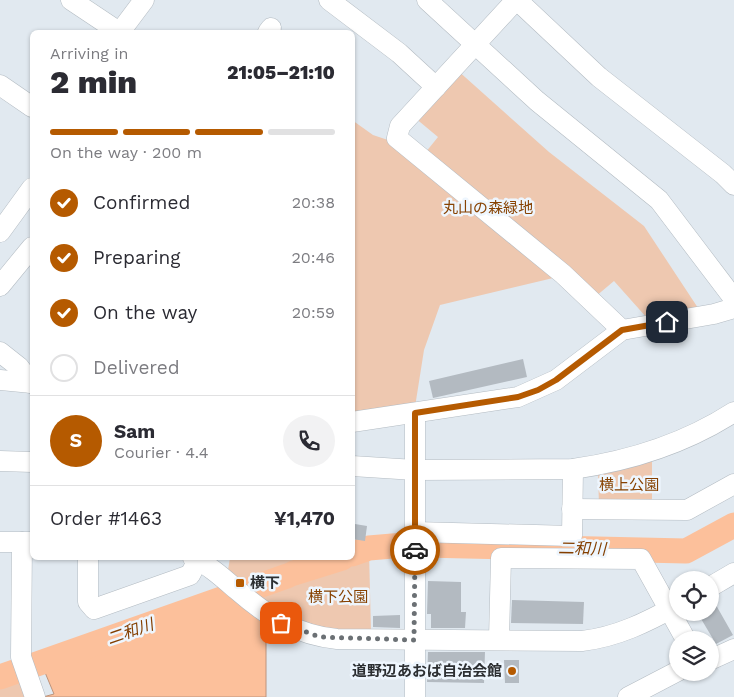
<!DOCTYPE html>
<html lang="en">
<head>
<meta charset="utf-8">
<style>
  :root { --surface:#fff; --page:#f2f2f3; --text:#2b2b33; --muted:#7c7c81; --line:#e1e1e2; --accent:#b55a00 }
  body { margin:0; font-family:"Work Sans","Noto Sans JP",sans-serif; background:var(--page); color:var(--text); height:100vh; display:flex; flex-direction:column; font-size:19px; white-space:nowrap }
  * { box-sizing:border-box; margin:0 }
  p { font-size:16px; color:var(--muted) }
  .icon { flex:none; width:28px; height:28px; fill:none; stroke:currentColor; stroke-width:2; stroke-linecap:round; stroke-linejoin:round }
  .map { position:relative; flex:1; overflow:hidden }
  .drawer { position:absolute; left:30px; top:30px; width:325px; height:530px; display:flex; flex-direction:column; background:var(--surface); border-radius:8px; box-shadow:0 1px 4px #0004 }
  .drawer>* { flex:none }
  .buttons { position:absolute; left:669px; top:571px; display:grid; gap:10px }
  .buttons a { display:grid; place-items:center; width:50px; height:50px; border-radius:50%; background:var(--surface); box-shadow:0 1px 4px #0004; font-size:25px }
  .pin { position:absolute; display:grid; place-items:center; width:42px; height:42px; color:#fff; margin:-21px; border-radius:10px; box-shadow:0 2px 8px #0006 }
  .courier { position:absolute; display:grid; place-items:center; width:50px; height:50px; margin:-25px; border:4px solid #b55a00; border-radius:50%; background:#fff; color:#222; box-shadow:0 1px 6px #0007 }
  .overview em { font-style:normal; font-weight:800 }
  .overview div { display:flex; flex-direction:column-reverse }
  .overview { display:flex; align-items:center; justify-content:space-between; height:85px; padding:0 20px }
  h1 { font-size:32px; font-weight:800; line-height:38px }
  .bar { display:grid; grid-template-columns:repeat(4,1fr); gap:8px 5px; align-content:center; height:60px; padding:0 20px }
  .bar i { height:6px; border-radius:4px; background:var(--line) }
  .bar .selected { background:var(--accent) }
  .bar p { grid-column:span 4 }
  .line { display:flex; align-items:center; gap:12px; padding:0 20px; border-top:1px solid var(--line) }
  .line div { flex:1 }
  .round { display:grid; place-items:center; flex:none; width:52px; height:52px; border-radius:26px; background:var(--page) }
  ol { padding:0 20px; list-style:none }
  li { display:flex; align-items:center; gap:15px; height:55px }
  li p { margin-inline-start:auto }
  li .icon { padding:5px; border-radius:50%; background:var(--accent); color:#fff; stroke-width:4 }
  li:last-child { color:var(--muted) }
  li i { width:28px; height:28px; border:2px solid var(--line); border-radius:50% }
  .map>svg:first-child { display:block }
</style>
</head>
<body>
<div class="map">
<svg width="734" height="697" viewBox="0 0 734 697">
  <rect width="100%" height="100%" fill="#e1e9f0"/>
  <g fill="#eec8b0">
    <path d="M456 69 549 152 644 226 700 311 647 318 614 281 595 297 570 274 440 305 424 350 415 407 353 416 352 120 373 135 391 141 417 163 438 137 414 117Z"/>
    <path d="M652 458V506H599L598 472Z"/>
    <path d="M369 551 371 631 322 628 293 619 255 593Z"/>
    <path d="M230 558H299L298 567 246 585 228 570Z"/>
    <path d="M19 674 27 697H0V681Z"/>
  </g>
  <path fill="#fcc09b" stroke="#be947c" d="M237 600 266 624V697H43L54 694 44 670Z"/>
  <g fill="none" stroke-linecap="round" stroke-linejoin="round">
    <g stroke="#fcc09b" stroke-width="25">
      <path d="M423 545 686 551 734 525"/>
      <path d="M352 554 369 548 404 545"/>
      <path d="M294 573 342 558"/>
      <path d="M253 588 287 576"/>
      <path d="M34 665 227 597"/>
      <path d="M0 677 17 671"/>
    </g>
  </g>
  <g fill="#b3bac1">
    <path d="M523 359 527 377 433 398 429 381Z"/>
    <path d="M355 524 367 526 365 541 352 539Z"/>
    <path d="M428 581 461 582V612H466L465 628H431V614H427Z"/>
    <path d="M712 598 733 635 716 644 697 612H710V599Z"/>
    <path d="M512 600 584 602 583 624 511 623Z"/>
    <path d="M400 615V628L373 627V616Z"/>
    <path d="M428 652H485L484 683 427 682Z"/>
    <path d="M504 660H519V683H505Z"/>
  </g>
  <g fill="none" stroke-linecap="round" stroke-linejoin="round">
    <g stroke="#b3bbc2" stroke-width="21">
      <g id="minor">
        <path d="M71 0 119 32"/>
        <path d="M329 0 399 53 436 87"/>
        <path d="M427 0 537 101 659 200 734 299"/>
        <path d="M516 0 400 126 397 138 563 274 622 330"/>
        <path d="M517 0 599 77 723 174 734 185"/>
        <path d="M120 32 144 0"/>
        <path d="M268 32 271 28"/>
        <path d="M0 85 32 107"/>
        <path d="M0 232 32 188"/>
        <path d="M0 286 32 247"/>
        <path d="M0 352 19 367 31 383"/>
        <path d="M0 380 32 383"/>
        <path d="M352 422 518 397 556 380 622 330 714 314 734 308"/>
        <path d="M0 461 32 462"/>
        <path d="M352 466 415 470 573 469C629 461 686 443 734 412"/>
        <path d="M572 509 687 510 734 484"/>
        <path d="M415 532 572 536 573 469"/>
        <path d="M0 542H32"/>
        <path d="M22 542 21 657 35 697"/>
        <path d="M88 558V602L94 609 190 575 198 560"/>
        <path d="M193 558C209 565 223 578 237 590 267 616 296 635 337 639L582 641C617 637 647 622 678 605"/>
        <path d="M710 587 734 573"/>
        <path d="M499 639 501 558 641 559 686 640"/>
        <path d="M710 660 734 649"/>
        <path d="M415 697V413"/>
        <path d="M628 697 678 671"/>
      </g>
    </g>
    <use href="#minor" stroke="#fff" stroke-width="20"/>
  </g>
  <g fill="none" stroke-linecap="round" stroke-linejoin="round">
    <path stroke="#6b7074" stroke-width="5" stroke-dasharray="0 9" d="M281 623 320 637 414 640 415 550"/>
    <path stroke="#b55a00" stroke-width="6" d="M415 550V413L518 397 538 390 556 380 622 330 667 322"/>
  </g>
  <g fill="#b55a00" stroke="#eef6fe" stroke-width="2">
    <rect x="235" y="578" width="10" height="10" rx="2.5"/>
    <circle cx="512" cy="671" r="5"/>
  </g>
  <g text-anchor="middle" stroke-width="5" stroke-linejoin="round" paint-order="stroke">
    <g font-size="15" fill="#874202" stroke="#eef6fe">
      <text x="488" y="213">丸山の森緑地</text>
      <text x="629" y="490">横上公園</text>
      <text x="338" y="602">横下公園</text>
    </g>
    <g font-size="15" font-weight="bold" fill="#2c2f32" stroke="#eef6fe" text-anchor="start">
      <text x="250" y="588">横下</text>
      <text x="502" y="676" text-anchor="end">道野辺あおば自治会館</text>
    </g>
    <g font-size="16" font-style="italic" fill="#843f00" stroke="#eef6fe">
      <text transform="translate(582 548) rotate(1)" y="6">二和川</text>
      <text transform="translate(130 631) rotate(-19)" y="6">二和川</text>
    </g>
  </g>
</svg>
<div class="buttons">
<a><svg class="icon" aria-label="locate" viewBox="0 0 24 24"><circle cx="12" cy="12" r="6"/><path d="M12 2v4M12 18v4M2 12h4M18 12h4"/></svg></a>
<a><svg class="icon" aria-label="layers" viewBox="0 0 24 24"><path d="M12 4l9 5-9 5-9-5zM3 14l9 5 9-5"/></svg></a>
</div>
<div class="pin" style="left:281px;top:623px;background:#ea580c"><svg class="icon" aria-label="bag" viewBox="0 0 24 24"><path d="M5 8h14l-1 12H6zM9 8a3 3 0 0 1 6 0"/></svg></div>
<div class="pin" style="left:667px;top:322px;background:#1f2937"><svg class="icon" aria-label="home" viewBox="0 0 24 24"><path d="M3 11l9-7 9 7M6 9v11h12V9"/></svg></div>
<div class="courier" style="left:415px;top:550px"><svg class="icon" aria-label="car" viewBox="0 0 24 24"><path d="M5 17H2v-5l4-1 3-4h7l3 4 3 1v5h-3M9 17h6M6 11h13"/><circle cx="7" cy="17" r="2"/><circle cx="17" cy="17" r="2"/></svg></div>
<section class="drawer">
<div class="overview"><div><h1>2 min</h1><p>Arriving in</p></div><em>21:05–21:10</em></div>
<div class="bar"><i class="selected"></i><i class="selected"></i><i class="selected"></i><i></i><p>On the way · 200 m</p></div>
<ol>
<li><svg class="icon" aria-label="check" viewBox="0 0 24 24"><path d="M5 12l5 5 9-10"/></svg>Confirmed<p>20:38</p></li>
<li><svg class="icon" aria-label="check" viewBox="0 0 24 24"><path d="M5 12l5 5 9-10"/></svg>Preparing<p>20:46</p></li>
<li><svg class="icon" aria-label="check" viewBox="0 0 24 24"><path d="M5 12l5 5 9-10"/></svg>On the way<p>20:59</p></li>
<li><i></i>Delivered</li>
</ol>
<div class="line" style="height:90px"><b class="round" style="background:var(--accent);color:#fff">S</b><div><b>Sam</b><p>Courier · 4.4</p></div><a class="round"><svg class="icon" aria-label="phone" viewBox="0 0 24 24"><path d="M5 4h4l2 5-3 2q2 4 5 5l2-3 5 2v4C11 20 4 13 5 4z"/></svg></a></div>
<div class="line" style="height:65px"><div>Order #1463</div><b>¥1,470</b></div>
</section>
</div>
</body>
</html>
